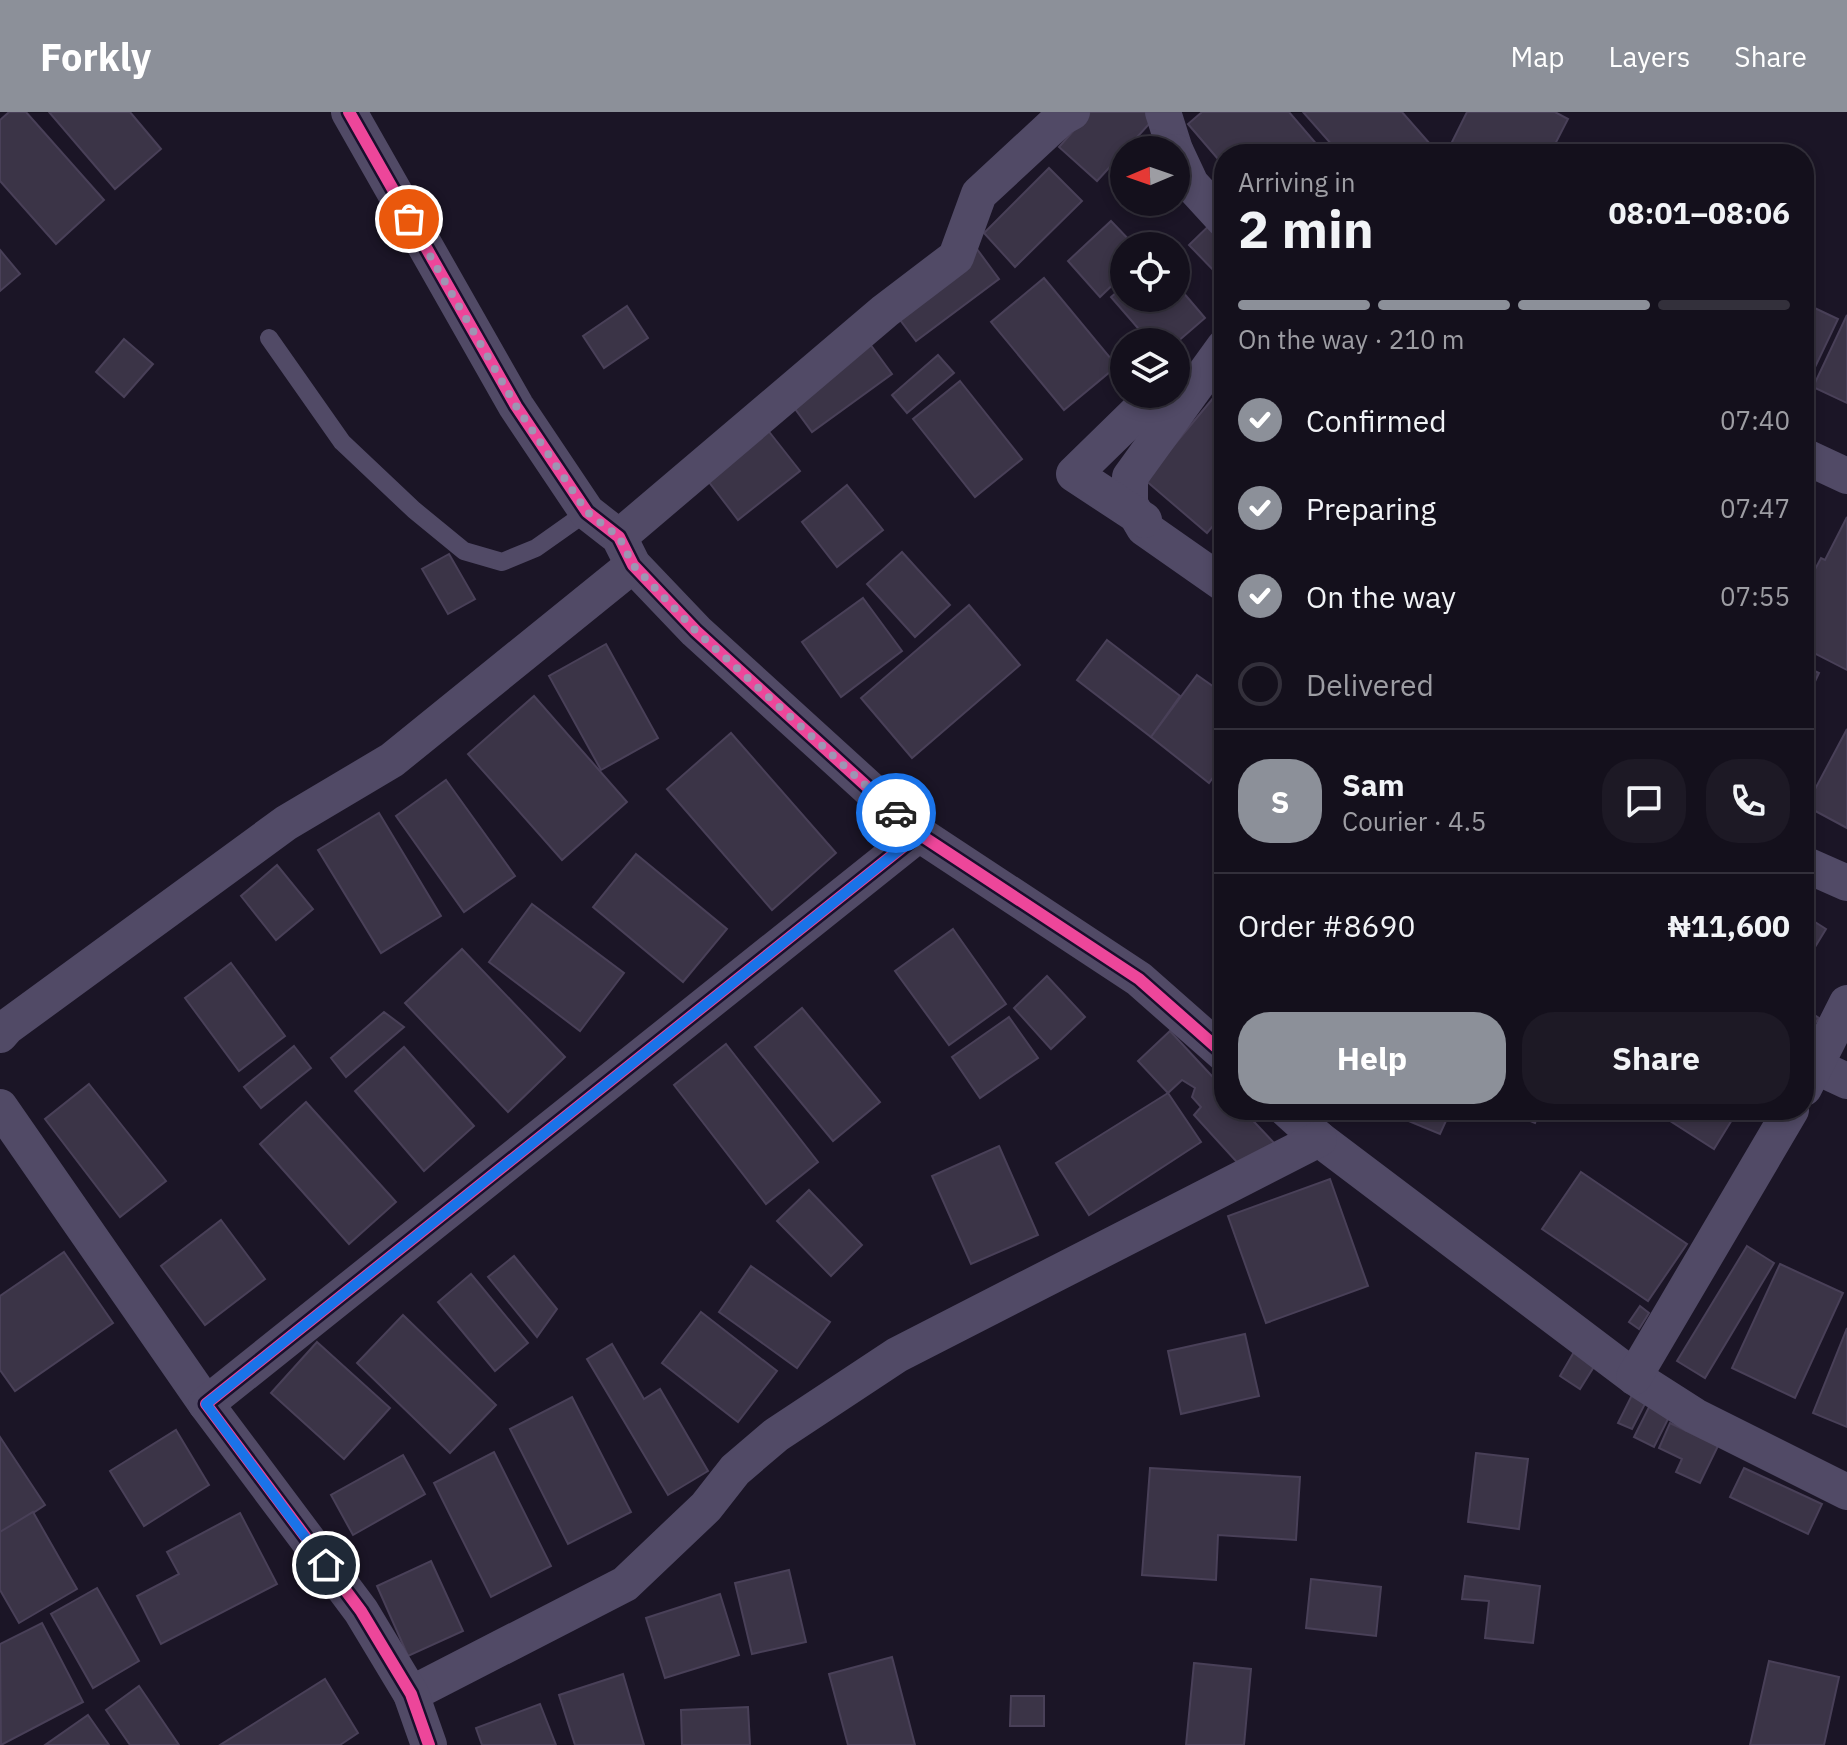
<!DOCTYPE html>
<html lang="en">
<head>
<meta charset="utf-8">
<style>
  :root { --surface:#14101c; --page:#1d1925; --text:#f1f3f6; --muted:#9d9da3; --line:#33303b; --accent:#8c9099 }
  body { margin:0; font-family:"IBM Plex Sans",sans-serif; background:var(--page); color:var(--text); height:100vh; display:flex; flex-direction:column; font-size:30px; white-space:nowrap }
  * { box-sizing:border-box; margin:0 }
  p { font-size:26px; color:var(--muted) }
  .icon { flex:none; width:44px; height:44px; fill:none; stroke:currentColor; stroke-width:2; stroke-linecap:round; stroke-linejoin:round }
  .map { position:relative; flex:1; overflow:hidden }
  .panel { position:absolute; left:1214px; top:32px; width:600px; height:976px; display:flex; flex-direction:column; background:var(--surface); border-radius:32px; box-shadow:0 4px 12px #0003,0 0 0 2px var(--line) }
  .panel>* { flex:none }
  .needle { width:52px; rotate:268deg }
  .buttons { position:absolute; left:1110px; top:24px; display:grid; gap:16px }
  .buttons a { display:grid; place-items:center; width:80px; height:80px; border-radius:50%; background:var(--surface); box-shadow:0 4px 12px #0003,0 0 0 2px var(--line); font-size:40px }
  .pin { position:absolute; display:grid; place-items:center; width:68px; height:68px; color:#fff; margin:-34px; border:4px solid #fff; border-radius:50%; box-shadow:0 2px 8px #0007 }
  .courier { position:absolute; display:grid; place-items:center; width:80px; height:80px; margin:-40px; border:6px solid #1a73e8; border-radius:50%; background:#fff; color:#222; box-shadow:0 2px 10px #0007 }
  .summary em { font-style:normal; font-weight:700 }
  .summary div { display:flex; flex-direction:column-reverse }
  .summary { display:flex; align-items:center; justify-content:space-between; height:136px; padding:0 24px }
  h1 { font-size:52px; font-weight:700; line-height:60px }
  .bar { display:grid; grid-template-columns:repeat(4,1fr); gap:12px 8px; align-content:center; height:96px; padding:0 24px }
  .bar i { height:10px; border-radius:6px; background:var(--line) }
  .bar .active { background:var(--accent) }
  .bar p { grid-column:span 4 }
  .line { display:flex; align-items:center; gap:20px; padding:0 24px; border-top:2px solid var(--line) }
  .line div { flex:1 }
  .round { display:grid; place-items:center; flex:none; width:84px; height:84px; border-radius:32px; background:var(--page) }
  ol { padding:0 24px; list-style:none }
  li { display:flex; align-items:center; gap:24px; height:88px }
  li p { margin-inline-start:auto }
  li .icon { padding:8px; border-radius:50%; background:var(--accent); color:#fff; stroke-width:4 }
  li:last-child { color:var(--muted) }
  li i { width:44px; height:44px; border:4px solid var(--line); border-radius:50% }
  .action { display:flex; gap:16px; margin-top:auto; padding:16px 24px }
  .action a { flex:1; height:92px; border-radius:32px; background:var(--accent); color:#fff; font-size:32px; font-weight:700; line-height:92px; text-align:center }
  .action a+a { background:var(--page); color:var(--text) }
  header { display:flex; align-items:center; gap:48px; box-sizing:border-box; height:112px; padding:0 40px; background:var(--accent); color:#fff }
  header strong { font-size:38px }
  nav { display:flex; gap:44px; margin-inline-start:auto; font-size:28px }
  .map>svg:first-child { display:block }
</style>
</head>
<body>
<header>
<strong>Forkly</strong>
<nav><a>Map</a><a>Layers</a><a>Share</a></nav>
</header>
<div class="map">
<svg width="1847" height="1633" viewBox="0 0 1847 1633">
  <rect width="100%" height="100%" fill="#1b1526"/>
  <g fill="#3b3447" stroke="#494058" stroke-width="2">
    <path d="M9 0H26L104 88 56 132 0 69V8Z"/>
    <path d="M49 0H130L161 37 115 77Z"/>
    <path d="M1090 0H1160L1097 69 1059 35Z"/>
    <path d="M1202 0H1289L1325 42H1224V54L1188 12Z"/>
    <path d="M1303 0H1402L1430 32 1418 42H1340Z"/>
    <path d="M1467 0H1555L1568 7 1550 42H1446Z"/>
    <path d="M1049 56 1082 89 1015 155 984 121Z"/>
    <path d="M1224 99V159L1219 164 1189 133Z"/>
    <path d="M1111 109 1135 134H1124V162L1100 185 1068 149Z"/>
    <path d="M974 133 999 167 916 229 891 196Z"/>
    <path d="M0 138 20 162 0 179Z"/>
    <path d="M1044 166 1117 254 1064 298 991 210Z"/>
    <path d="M1176 172 1205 206 1176 231 1150 230 1111 185 1124 174V186H1176Z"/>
    <path d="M1804 191 1838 207 1808 270 1804 268Z"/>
    <path d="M627 194 648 226 604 256 583 224Z"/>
    <path d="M1847 203V291L1813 275Z"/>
    <path d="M862 221 892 262 812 320 782 279Z"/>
    <path d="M124 227 153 252 124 285 96 260Z"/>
    <path d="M938 243 954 261 907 301 892 283Z"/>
    <path d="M960 269 1022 347 975 385 913 307Z"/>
    <path d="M1219 279 1224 283V401L1207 421 1145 368Z"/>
    <path d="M763 312 800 359 738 408 702 361Z"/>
    <path d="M847 373 883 418 837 455 802 410Z"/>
    <path d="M1847 405V558L1804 536V493L1809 484 1804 482V478L1821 446 1825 448Z"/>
    <path d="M902 440 950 493 915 525 867 472Z"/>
    <path d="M449 442 475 487 448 502 422 457Z"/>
    <path d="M863 486 902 539 841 585 802 530Z"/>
    <path d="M969 493 1020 553 912 646 861 586Z"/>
    <path d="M1107 528 1180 584 1151 625 1077 568Z"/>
    <path d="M606 532 658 626 601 658 549 564Z"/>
    <path d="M1804 554 1819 561 1804 593Z"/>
    <path d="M1197 563 1224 582V650L1209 671 1151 625Z"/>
    <path d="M534 584 627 690 562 748 468 642Z"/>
    <path d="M1847 617V716L1806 694Z"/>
    <path d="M731 621 836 741 772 798 667 677Z"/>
    <path d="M446 668 515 764 464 800 396 704Z"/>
    <path d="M379 701 441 804 381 841 318 738Z"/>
    <path d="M636 742 727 817 683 870 593 795Z"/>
    <path d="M277 753 313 797 276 828 241 784Z"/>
    <path d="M532 792 624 861 580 919 489 850Z"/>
    <path d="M1804 803 1826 817 1804 853Z"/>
    <path d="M953 817 1006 892 949 933 895 859Z"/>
    <path d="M462 837 565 945 508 1000 405 891Z"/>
    <path d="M231 851 285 924 239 959 185 886Z"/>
    <path d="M1047 864 1085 905 1051 937 1014 896Z"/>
    <path d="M802 896 880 990 833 1029 755 935Z"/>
    <path d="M1804 896 1819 906 1809 920 1804 917Z"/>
    <path d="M384 900 404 915 346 965 331 946Z"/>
    <path d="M1009 905 1038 946 980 986 952 945Z"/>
    <path d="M1170 919 1224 977V998H1243L1276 1033 1246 1060 1194 1003 1201 995 1192 985 1195 976 1182 968 1168 981 1138 949Z"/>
    <path d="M726 932 818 1050 766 1092 674 973Z"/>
    <path d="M294 934 311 956 261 996 244 975Z"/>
    <path d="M404 935 474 1014 424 1059 355 979Z"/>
    <path d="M89 972 166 1069 120 1105 45 1007Z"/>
    <path d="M1168 981 1201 1030 1089 1103 1056 1051Z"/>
    <path d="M306 990 396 1090 349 1132 260 1032Z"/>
    <path d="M1382 998H1451L1440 1022Z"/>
    <path d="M1503 998H1540L1535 1011Z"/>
    <path d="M1653 998H1738L1714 1037Z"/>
    <path d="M999 1034 1038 1123 971 1152 932 1064Z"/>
    <path d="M1581 1060 1687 1132 1648 1189 1542 1117Z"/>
    <path d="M1330 1067 1368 1174 1266 1211 1228 1104Z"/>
    <path d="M809 1078 862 1133 831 1164 777 1109Z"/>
    <path d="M221 1108 265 1167 205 1213 161 1154Z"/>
    <path d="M1747 1134 1774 1151 1705 1266 1677 1249Z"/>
    <path d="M64 1140 113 1211 15 1279 0 1258V1184Z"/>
    <path d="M514 1144 557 1197 537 1225 488 1165Z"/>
    <path d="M1780 1152 1843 1181 1795 1286 1732 1256Z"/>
    <path d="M751 1154 830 1210 797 1256 719 1200Z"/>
    <path d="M471 1162 528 1231 495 1259 438 1190Z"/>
    <path d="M1640 1194 1649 1201 1639 1217 1629 1210Z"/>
    <path d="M701 1200 777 1259 738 1310 662 1251Z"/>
    <path d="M403 1203 496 1293 450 1341 357 1251Z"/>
    <path d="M1847 1216V1315L1813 1301Z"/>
    <path d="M1245 1222 1259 1284 1181 1302 1168 1239Z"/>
    <path d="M317 1230 390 1296 344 1347 271 1281Z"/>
    <path d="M612 1232 644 1287 660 1277 708 1359 668 1383 587 1247Z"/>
    <path d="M1574 1240 1595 1253 1580 1277 1560 1264Z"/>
    <path d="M1634 1279 1648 1286 1632 1317 1618 1311Z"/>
    <path d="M572 1285 631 1400 568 1432 510 1317Z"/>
    <path d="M1651 1291 1671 1301 1654 1335 1634 1325Z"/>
    <path d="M1670 1311 1718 1334 1700 1371 1676 1360 1682 1347 1659 1336Z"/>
    <path d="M176 1318 209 1373 144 1414 110 1359Z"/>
    <path d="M0 1325 45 1393 0 1423Z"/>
    <path d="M494 1340 551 1454 491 1485 434 1371Z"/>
    <path d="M1476 1341 1528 1347 1519 1417 1468 1410Z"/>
    <path d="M403 1343 425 1382 353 1423 331 1383Z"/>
    <path d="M1150 1356 1300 1365 1296 1428 1218 1423 1216 1468 1142 1463Z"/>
    <path d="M1744 1356 1822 1392 1808 1422 1730 1385Z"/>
    <path d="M33 1400 77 1477 19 1511 0 1478V1420Z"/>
    <path d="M240 1401 277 1472 161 1532 137 1484 179 1462 167 1440Z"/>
    <path d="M431 1449 463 1519 408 1544 377 1474Z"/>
    <path d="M789 1458 806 1530 752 1542 735 1471Z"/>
    <path d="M1465 1464 1540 1474 1533 1531 1485 1526 1489 1489 1462 1487Z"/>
    <path d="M1311 1467 1381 1475 1376 1524 1306 1516Z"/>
    <path d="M97 1476 139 1549 93 1576 51 1502Z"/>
    <path d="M720 1482 739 1543 665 1566 646 1506Z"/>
    <path d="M42 1511 83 1590 1 1633 0 1532Z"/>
    <path d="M892 1545 915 1633H848L829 1562Z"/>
    <path d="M1769 1549 1839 1565 1824 1633H1750Z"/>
    <path d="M1194 1551 1251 1557 1244 1633H1186Z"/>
    <path d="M623 1562 644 1633H575L559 1583Z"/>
    <path d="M325 1567 358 1621 340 1633H220Z"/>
    <path d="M139 1574 179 1633H130L106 1598Z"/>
    <path d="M1011 1584H1044V1614H1010Z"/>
    <path d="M540 1592 556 1633H482L476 1616Z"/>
    <path d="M748 1595 750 1633H682L681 1598Z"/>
    <path d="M88 1603 109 1633H45Z"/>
  </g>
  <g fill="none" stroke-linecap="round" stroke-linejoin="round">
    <path stroke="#514a66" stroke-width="18" d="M269 226 342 330 414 398 464 439 502 450 536 436 587 400"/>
    <g stroke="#514a66" stroke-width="36">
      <path d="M349 0 516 294 587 400 619 425 633 453 696 519 919 722 1139 867 1224 942"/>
      <path d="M1163 0 1175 38"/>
      <path d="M1176 40 1191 72 1224 108"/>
      <path d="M1224 235 1130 365V392L1144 416 1224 472"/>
      <path d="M1804 344 1847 364"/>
      <path d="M1144 408 1074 362 1156 282"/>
      <path d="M619 425 885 199 956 145 979 82 1061 6 1072 0"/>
      <path d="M1804 752 1847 771"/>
      <path d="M0 923 7 915 286 711 392 648 633 453"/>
      <path d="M1817 955 1847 969"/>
      <path d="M1804 976 1847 891"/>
      <path d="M0 995 206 1292"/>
      <path d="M1287 998 1319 1027 1634 1265 1695 1304 1847 1380"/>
      <path d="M1634 1265 1791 998"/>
      <path d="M411 1582 625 1472 706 1395 735 1358 776 1323 897 1243 1319 1027"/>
      <path d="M429 1633 411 1582 361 1499 206 1292 919 722"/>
    </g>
    <g stroke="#190f2c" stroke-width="17">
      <g id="cycleway">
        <path d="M349 0 516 294 587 400 619 425 633 453 696 519 919 722 1139 867 1224 942"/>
        <path d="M429 1633 411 1582 361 1499 206 1292 919 722"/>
      </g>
    </g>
    <use href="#cycleway" stroke="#ed469a" stroke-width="12"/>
  </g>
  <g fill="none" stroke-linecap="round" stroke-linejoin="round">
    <path stroke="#9e95b3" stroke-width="8" stroke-dasharray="0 14.4" d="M409 107 516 294 587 400 619 425 633 453 696 519 896 701"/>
    <path stroke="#1a73e8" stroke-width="10" d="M326 1453 206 1292 919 722 896 701"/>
  </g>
</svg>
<div class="buttons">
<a><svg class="needle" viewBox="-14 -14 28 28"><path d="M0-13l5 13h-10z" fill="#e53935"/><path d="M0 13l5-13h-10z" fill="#9d9da3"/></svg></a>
<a><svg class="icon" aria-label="locate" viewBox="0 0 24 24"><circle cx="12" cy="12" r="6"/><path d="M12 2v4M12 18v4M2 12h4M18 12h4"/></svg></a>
<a><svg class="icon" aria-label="layers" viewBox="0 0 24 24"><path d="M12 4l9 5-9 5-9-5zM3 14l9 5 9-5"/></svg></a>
</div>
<div class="pin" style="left:409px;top:107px;background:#ea580c"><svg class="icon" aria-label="bag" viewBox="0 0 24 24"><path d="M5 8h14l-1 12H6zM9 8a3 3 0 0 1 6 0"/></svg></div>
<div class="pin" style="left:326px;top:1453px;background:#1f2937"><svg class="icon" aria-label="home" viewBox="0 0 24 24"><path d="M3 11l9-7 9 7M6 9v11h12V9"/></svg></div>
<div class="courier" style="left:896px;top:701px"><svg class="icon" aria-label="car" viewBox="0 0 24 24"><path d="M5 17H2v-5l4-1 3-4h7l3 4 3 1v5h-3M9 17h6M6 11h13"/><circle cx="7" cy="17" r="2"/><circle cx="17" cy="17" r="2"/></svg></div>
<section class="panel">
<div class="summary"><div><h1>2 min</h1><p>Arriving in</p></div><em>08:01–08:06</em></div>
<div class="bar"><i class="active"></i><i class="active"></i><i class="active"></i><i></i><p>On the way · 210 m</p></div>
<ol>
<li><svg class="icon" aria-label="check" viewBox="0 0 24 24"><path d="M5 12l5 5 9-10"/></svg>Confirmed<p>07:40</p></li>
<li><svg class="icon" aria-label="check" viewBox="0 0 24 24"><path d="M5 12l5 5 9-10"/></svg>Preparing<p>07:47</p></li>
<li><svg class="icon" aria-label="check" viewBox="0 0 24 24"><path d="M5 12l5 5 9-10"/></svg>On the way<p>07:55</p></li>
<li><i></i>Delivered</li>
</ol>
<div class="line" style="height:144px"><b class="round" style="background:var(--accent);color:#fff">S</b><div><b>Sam</b><p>Courier · 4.5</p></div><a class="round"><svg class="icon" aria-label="chat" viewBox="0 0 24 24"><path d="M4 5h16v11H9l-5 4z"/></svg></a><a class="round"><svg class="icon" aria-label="phone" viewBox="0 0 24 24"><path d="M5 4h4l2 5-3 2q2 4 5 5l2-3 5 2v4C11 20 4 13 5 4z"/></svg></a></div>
<div class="line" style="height:104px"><div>Order #8690</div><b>₦11,600</b></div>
<div class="action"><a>Help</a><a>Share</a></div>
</section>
</div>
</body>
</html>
